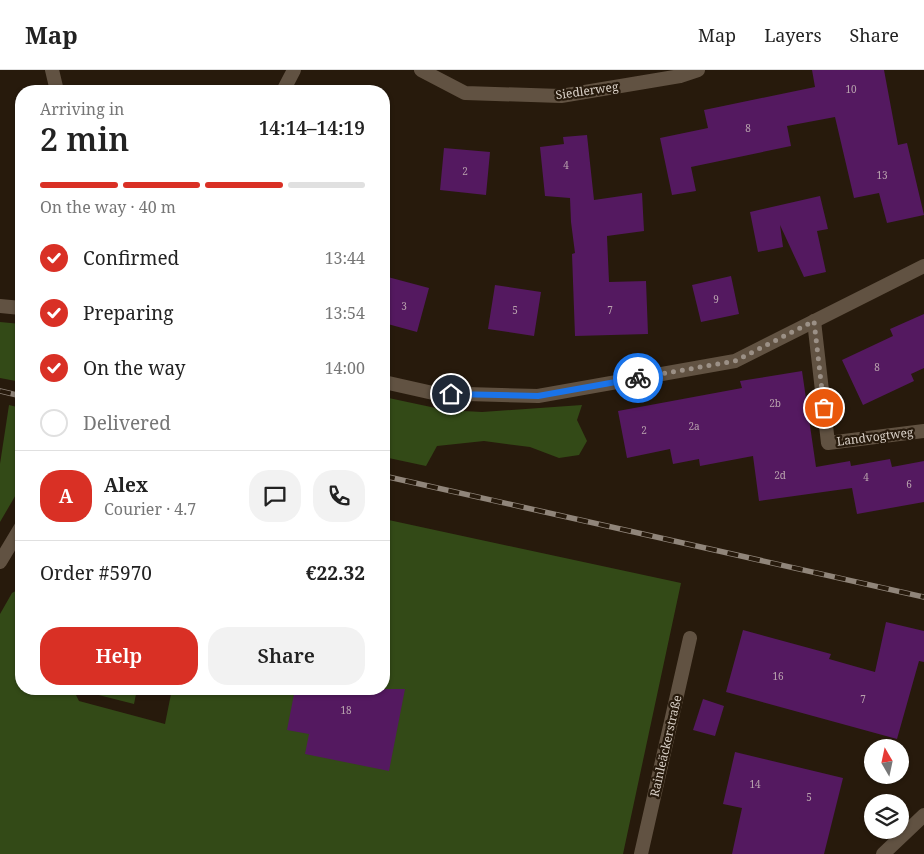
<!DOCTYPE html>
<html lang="en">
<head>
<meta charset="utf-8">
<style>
  :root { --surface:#fff; --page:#f2f2f2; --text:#222; --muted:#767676; --line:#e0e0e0; --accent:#d93025 }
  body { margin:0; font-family:"Noto Serif",serif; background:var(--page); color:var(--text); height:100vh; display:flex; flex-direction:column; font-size:19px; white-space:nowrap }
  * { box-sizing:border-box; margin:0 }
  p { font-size:16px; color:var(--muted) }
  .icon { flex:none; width:28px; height:28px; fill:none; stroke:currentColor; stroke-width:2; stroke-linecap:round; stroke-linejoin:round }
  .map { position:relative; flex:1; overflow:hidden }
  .side { position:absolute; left:15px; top:15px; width:375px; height:610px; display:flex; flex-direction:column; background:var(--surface); border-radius:20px; box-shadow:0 1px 4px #0004 }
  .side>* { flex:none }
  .needle { width:32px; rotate:351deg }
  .tools { position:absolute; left:864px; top:669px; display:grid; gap:10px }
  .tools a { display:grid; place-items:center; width:45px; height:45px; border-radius:50%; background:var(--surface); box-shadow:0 1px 4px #0004; font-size:25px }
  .pin { position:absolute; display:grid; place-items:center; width:42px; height:42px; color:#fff; margin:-21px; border:2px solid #fff; border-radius:50%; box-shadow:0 1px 5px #0007 }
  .courier { position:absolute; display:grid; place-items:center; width:50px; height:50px; margin:-25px; border:4px solid #1a73e8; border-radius:50%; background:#fff; color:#222; box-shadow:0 1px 6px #0007 }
  .summary em { font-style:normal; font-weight:600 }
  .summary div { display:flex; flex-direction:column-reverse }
  .summary { display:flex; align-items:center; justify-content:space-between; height:85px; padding:0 25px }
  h1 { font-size:32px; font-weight:600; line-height:38px }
  .bar { display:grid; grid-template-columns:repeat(4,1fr); gap:8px 5px; align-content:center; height:60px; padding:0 25px }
  .bar i { height:6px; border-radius:4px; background:var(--line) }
  .bar .selected { background:var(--accent) }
  .bar p { grid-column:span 4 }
  .line { display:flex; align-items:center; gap:12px; padding:0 25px; border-top:1px solid var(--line) }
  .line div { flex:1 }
  .round { display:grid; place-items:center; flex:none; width:52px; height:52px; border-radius:20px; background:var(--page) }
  ol { padding:0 25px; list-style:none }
  li { display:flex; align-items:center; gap:15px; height:55px }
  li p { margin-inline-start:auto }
  li .icon { padding:5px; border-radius:50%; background:var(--accent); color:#fff; stroke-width:4 }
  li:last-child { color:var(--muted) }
  li i { width:28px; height:28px; border:2px solid var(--line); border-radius:50% }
  .cta { display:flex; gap:10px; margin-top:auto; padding:10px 25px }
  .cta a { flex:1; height:58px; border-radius:20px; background:var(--accent); color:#fff; font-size:20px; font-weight:600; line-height:58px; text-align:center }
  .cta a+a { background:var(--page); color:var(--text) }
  header { display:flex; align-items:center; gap:30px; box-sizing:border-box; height:70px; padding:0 25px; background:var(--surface); border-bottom:1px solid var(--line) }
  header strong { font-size:24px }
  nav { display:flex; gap:28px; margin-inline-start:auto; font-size:18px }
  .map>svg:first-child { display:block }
</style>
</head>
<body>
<header>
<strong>Map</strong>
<nav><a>Map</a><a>Layers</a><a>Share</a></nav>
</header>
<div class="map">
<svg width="924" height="784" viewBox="0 0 924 784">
  <rect width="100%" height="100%" fill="#271a0c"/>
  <g fill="#334a17">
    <path d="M0 252 21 254V312L0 308Z"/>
    <path d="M384 327 445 340 482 342 582 335 577 350 587 371 579 385 559 388 530 377 484 371 437 376 426 396 384 387Z"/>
    <path d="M9 335 21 338V416L0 452V394Z"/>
    <path d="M384 449 681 513 623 784H0V544L12 523 19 519 21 521V619H73L79 631 165 654 172 619H384Z"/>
    <path d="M75 619H137L134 634Z"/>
  </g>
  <g fill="#541960">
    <path d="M812 0H884L898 75 907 73 924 145 887 153 879 123 854 128 835 47 787 56 791 76 691 97 696 121 672 125 660 68 708 58 704 40 815 17Z"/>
    <path d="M587 65 594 130 642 123 644 161 607 166 609 212 646 211 648 264 575 266 572 184 575 183 571 152 570 128 545 126 540 77 564 74 563 67Z"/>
    <path d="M444 78 490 82 486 125 440 120Z"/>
    <path d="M820 126 828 159 817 161 826 202 804 207 780 155 783 177 758 182 750 142Z"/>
    <path d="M384 206 429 218 417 262 384 253Z"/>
    <path d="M731 206 739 244 701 252 692 215Z"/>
    <path d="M495 215 541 222 534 266 488 259Z"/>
    <path d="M924 244V298L911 304 914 311 863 335 842 290 893 266 890 259Z"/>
    <path d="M802 301 816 397 850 391 851 396 890 389 892 397 924 391V432L857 444 852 418 759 431 753 386 700 396 699 389 673 394 670 379 627 388 618 341 742 318 740 311Z"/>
    <path d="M886 552 924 561V592L919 591 897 669 726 622 743 560 831 584 829 589 875 602Z"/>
    <path d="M295 619H405L389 701 305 684 309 664 287 660Z"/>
    <path d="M703 629 724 636 715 666 693 660Z"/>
    <path d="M735 682 843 708 824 784H732L742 738 723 734Z"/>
  </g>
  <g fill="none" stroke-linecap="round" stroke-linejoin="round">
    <g stroke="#615242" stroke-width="14">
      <path d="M52 0 57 21"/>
      <path d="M421 0 465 23 561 26 680 6 698 0"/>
      <path d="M283 21 294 0"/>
      <path d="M0 236 21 238"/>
      <path d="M814 251 828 373 924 361"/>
      <path d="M384 312 433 323 538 326 735 291 924 196"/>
      <path d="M0 492 21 457"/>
      <path d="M641 784 690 568"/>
      <path d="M883 784 924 745"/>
    </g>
    <g stroke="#90857a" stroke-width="5.5">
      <g id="rail">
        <path d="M0 321 21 326"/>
        <path d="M384 406 924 527"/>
      </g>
    </g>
    <use href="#rail" stroke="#271a0c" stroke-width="4" stroke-dasharray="11" stroke-linecap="butt"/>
  </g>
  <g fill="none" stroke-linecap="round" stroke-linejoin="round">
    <path stroke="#9b9086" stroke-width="5" stroke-dasharray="0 9" d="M638 308 735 291 814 251 824 338"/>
    <path stroke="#1a73e8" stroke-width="6" d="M451 324 538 326 638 308"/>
  </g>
  <g text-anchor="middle" stroke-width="4.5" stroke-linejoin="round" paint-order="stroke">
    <g font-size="10" fill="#b8a2ad">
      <text x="851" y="23">10</text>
      <text x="748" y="62">8</text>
      <text x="566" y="99">4</text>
      <text x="465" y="105">2</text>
      <text x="882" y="109">13</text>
      <text x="716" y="233">9</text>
      <text x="404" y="240">3</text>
      <text x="515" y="244">5</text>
      <text x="610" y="244">7</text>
      <text x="877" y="301">8</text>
      <text x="775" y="337">2b</text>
      <text x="694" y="360">2a</text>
      <text x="644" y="364">2</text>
      <text x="780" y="409">2d</text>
      <text x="866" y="411">4</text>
      <text x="909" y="418">6</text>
      <text x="778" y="610">16</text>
      <text x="863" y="633">7</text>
      <text x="346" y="644">18</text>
      <text x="755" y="718">14</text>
      <text x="809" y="731">5</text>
    </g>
    <g font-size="12" fill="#d9d0c7" stroke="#271a0c">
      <text transform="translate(587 21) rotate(-8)" y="4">Siedlerweg</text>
      <text transform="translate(875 367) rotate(-7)" y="4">Landvogtweg</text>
      <text transform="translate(666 676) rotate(-77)" y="4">Rainleäckerstraße</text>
    </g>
  </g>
</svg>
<div class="tools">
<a><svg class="needle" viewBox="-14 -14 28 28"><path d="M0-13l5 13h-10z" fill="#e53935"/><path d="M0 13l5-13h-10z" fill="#767676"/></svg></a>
<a><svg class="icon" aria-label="layers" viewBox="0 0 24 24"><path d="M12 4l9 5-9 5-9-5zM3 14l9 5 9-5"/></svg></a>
</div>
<div class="pin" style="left:824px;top:338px;background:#ea580c"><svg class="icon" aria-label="bag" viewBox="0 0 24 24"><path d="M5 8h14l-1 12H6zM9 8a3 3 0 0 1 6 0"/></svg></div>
<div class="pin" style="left:451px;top:324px;background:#1f2937"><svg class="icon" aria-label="home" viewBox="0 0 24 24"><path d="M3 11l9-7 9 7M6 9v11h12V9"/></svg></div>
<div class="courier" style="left:638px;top:308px"><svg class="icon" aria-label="bike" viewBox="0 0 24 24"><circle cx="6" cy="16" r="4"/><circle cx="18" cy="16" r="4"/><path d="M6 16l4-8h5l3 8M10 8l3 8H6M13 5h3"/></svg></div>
<section class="side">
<div class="summary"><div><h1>2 min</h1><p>Arriving in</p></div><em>14:14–14:19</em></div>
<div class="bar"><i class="selected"></i><i class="selected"></i><i class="selected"></i><i></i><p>On the way · 40 m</p></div>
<ol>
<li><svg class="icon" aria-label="check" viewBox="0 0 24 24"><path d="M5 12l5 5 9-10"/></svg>Confirmed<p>13:44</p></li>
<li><svg class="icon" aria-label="check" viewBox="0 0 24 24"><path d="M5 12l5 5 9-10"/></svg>Preparing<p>13:54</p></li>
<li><svg class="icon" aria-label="check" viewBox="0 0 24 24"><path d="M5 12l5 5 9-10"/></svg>On the way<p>14:00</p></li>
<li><i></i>Delivered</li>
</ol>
<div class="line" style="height:90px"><b class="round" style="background:var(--accent);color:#fff">A</b><div><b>Alex</b><p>Courier · 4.7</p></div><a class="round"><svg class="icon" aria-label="chat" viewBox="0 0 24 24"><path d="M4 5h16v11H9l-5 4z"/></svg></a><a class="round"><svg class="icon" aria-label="phone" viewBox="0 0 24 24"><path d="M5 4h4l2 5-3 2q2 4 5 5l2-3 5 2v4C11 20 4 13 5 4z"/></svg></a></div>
<div class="line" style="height:65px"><div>Order #5970</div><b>€22.32</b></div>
<div class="cta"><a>Help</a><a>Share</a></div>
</section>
</div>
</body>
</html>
